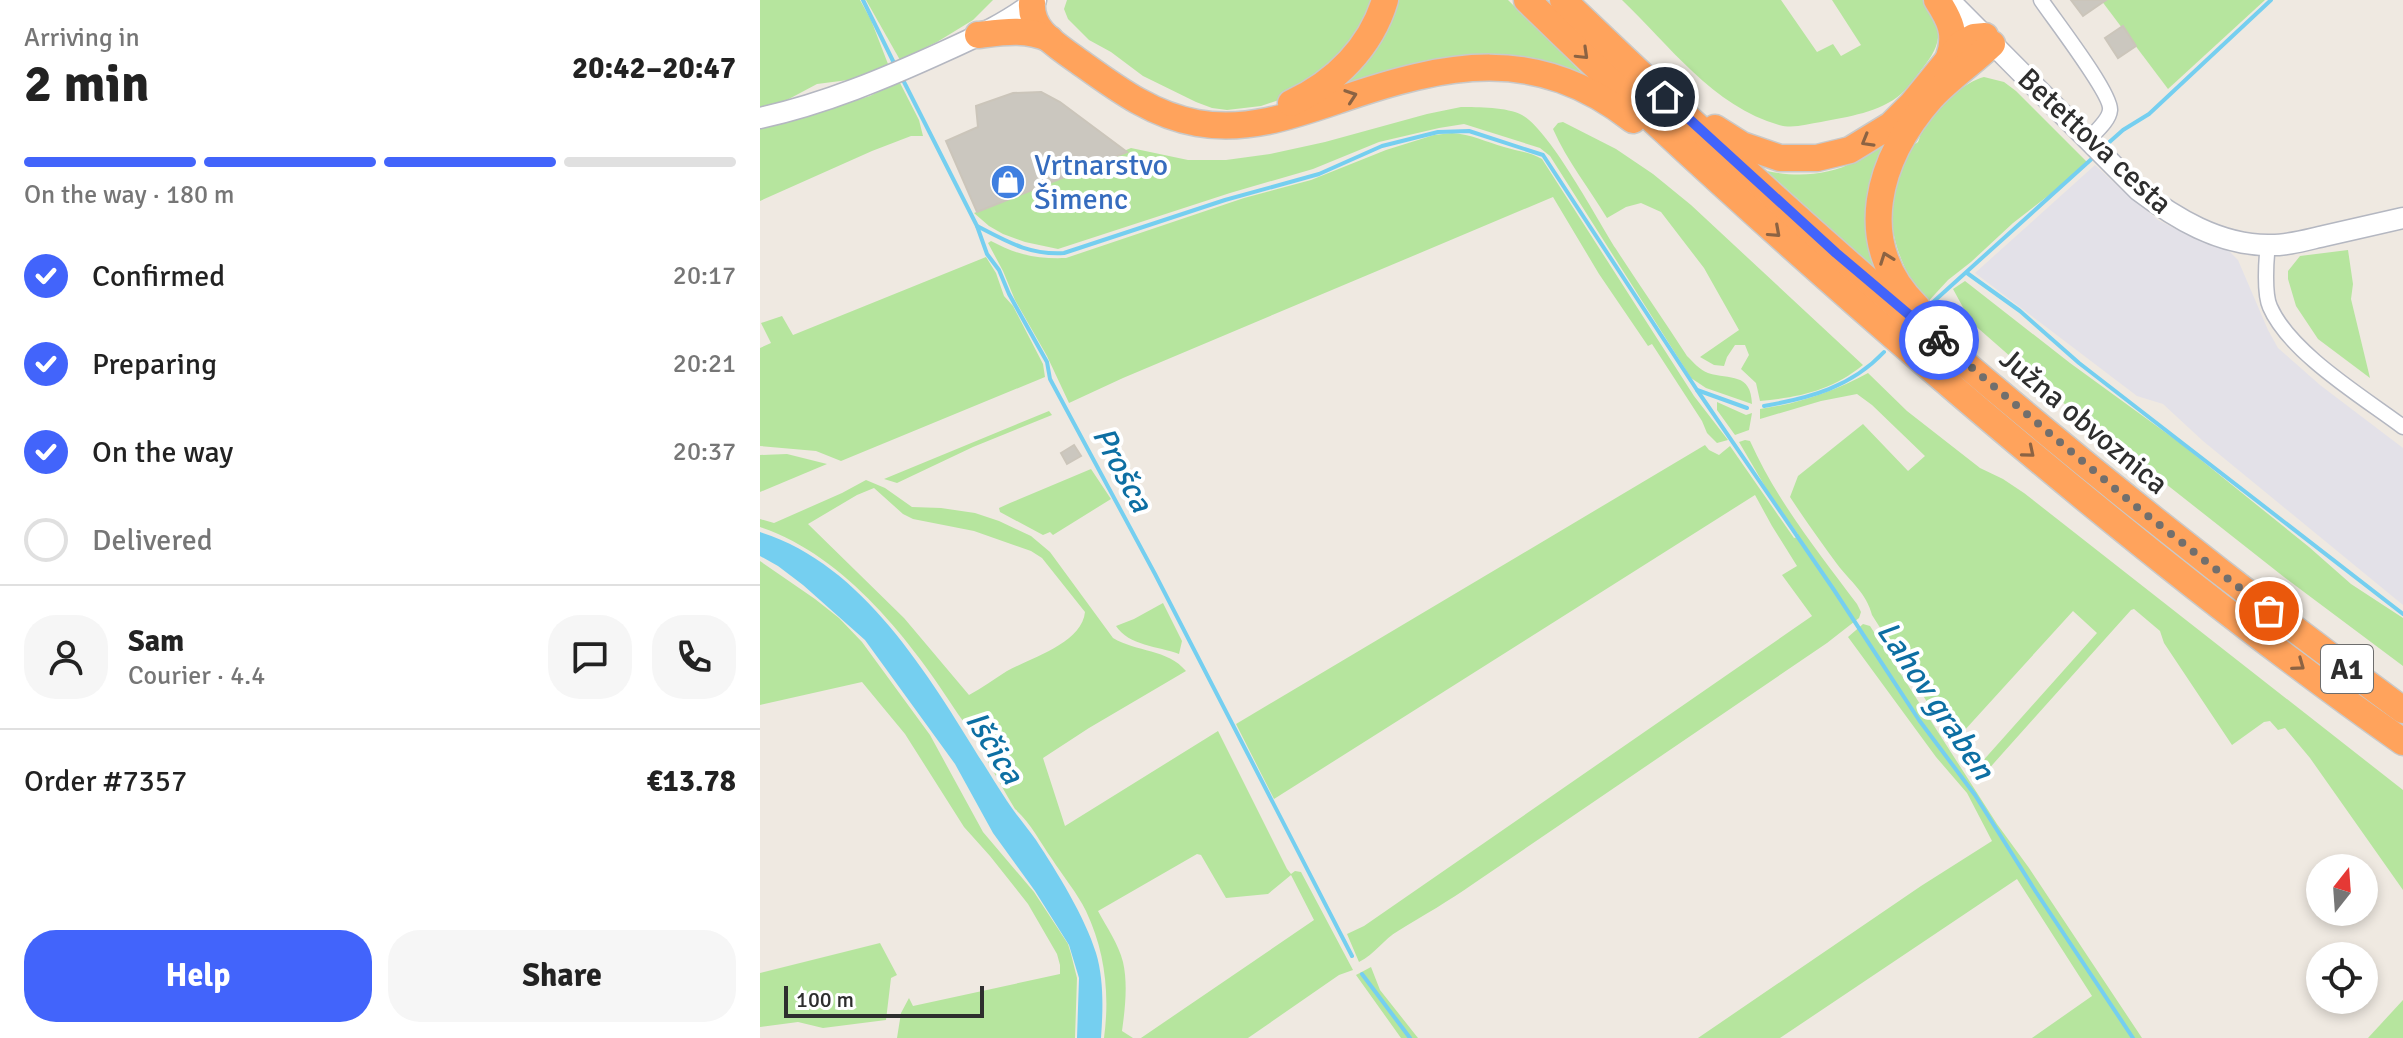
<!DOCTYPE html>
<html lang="en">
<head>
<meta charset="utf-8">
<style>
  :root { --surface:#fff; --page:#f6f6f6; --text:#222; --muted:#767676; --line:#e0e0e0; --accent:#4264fb }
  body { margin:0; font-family:Signika,sans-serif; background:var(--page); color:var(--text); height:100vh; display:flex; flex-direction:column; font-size:30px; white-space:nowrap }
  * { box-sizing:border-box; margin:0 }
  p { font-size:26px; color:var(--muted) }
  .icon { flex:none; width:44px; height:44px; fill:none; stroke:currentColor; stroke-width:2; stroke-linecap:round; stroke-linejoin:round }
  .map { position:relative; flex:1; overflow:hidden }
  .details { display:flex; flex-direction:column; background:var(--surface); width:760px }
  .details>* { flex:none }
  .needle { width:52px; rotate:17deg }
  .tools { position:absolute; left:1546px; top:854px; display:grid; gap:16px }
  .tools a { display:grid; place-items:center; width:72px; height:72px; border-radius:50%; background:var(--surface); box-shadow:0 4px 12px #0003; font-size:40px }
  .scale { position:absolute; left:24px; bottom:20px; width:200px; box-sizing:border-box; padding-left:8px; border:4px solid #2e2e2e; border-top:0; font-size:22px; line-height:28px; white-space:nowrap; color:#2e2e2e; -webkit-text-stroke:6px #fff; paint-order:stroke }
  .pin { position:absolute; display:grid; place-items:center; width:68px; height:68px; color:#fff; margin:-34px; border:4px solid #fff; border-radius:50%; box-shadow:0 2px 8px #0007 }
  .courier { position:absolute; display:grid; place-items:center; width:80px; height:80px; margin:-40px; border:6px solid #4264fb; border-radius:50%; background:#fff; color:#222; box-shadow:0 2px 10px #0007 }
  .head em { font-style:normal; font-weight:800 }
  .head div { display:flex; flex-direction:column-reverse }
  .head { display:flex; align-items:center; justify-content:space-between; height:136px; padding:0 24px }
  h1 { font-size:52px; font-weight:800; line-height:60px }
  .bar { display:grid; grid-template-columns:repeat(4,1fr); gap:12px 8px; align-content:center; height:96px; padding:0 24px }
  .bar i { height:10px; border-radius:6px; background:var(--line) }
  .bar .active { background:var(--accent) }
  .bar p { grid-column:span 4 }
  .line { display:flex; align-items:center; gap:20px; padding:0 24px; border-top:2px solid var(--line) }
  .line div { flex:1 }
  .round { display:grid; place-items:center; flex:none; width:84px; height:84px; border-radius:32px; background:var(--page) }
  ol { padding:0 24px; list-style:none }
  li { display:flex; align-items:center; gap:24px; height:88px }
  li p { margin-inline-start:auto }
  li .icon { padding:8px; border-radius:50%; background:var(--accent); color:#fff; stroke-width:4 }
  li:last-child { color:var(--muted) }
  li i { width:44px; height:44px; border:4px solid var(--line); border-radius:50% }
  .cta { display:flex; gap:16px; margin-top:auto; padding:16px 24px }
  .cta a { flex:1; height:92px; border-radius:32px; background:var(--accent); color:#fff; font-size:32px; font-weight:800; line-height:92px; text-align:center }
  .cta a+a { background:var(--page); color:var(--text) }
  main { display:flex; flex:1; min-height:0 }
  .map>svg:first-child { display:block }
</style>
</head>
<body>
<main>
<section class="details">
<div class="head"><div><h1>2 min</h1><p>Arriving in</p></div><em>20:42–20:47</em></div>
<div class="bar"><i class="active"></i><i class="active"></i><i class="active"></i><i></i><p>On the way · 180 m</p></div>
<ol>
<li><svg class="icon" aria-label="check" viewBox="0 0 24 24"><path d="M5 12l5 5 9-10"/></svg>Confirmed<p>20:17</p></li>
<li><svg class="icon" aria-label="check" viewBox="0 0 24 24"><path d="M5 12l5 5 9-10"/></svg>Preparing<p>20:21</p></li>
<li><svg class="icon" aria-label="check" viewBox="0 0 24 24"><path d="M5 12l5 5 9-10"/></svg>On the way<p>20:37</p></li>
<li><i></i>Delivered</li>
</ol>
<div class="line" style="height:144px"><a class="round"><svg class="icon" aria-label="person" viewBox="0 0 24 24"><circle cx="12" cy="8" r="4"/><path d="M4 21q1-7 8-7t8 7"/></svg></a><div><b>Sam</b><p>Courier · 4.4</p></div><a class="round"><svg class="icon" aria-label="chat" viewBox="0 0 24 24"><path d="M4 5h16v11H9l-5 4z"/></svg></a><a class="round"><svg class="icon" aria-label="phone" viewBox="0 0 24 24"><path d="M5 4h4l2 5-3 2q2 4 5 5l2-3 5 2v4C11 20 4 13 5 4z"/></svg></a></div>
<div class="line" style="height:104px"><div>Order #7357</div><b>€13.78</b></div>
<div class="cta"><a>Help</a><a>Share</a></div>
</section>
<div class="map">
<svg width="1643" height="1038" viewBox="0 0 1643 1038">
  <rect width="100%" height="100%" fill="#efe9e1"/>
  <path fill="#e3e1e8" d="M1335 165 1362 190 1398 220 1424 233 1467 249 1478 260 1508 330 1518 348 1560 385 1643 448V605L1443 441 1403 404 1377 396 1215 273Z"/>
  <g fill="#b6e59e" fill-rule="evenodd">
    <path d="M0 0H100L111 20 128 64 115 72 96 79 57 84 27 100 0 107Z"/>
    <path d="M106 0H233L213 20 177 42 140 60Z"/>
    <path d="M307 0H619L605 31 540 93 501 106 467 110 452 108 436 102 383 76 351 52 329 40 308 19 304 9Z"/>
    <path d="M631 0H748L825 76 793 72 586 91 578 80Z"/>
    <path d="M862 0H1021L1057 52 1073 44 1081 56 1101 45 1072 0H1163C1184 28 1183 44 1161 70 1155 78 1149 87 1141 94 1121 112 1087 117 1061 122 1047 124 1033 129 1019 125 954 107 908 44 862 0Z"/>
    <path d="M1341 0H1505L1408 89Z"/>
    <path d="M1224 77 1244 82 1256 91 1327 162 1315 175 1253 223 1211 262 1188 280 1165 305C1138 260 1119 219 1142 168 1146 158 1149 147 1158 142 1160 138 1160 134 1162 130 1167 112 1206 81 1224 77Z"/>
    <path d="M139 81 159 120 163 136H151L112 151 0 201V124L72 108 110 96Z"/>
    <path d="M701 107C718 107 747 107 762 115 789 129 837 219 856 249 879 285 904 320 927 356 934 363 939 369 948 373 970 380 991 372 992 404L946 388 931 378 790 156 780 148 704 124 679 128 619 142 553 169 470 193 298 249 265 242 243 234 229 226 214 213 371 148 428 160H466L510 154 565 142 667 114Z"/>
    <path d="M803 122 856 149 893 174 931 205 1103 365C1071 391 1040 397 1000 401L996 383 981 369 989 355 985 345H975L967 357 964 366 954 365 940 357 979 330 944 268 901 212 881 203 866 207 847 218C829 188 807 161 793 129L798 123Z"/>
    <path d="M692 133C711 134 726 142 744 147 757 151 770 152 782 159L934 396 968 440 957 443 947 433 942 421 892 344 888 346 839 274 793 197 363 378 309 403 287 356 255 300 243 271 228 243 231 241C257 255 277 259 306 258L484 198 551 180 626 150 674 135Z"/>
    <path d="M1127 139C1109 188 1096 210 1116 263L1111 266 1007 171C1036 177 1068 176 1096 161 1107 155 1117 146 1127 139Z"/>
    <path d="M1588 250 1593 284 1591 299 1610 378 1558 339 1536 306 1528 279V271L1540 256Z"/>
    <path d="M226 257 236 273 244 296 253 306 283 364 285 377 81 461 56 451 0 446V348L11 343 1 323 22 316 33 335Z"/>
    <path d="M1205 281 1310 363 1420 443 1549 547 1591 584 1643 618V666L1524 577 1307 406 1211 322 1193 289Z"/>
    <path d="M1108 373 1147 411 1220 468 1243 479 1264 493 1643 790V890L1550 758 1525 728 1518 730 1510 721 1504 722 1472 745 1404 643 1400 631 1374 609 1371 610 1217 782 1212 773 1337 633 1313 611 1193 743 1112 615C1107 594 1090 581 1077 564 1061 542 1045 520 1030 497L1038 476 1103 424 1148 471 1165 456 1112 405 1097 394 1061 401 1000 419V409C1038 404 1075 391 1108 373Z"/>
    <path d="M957 402 986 415 992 413 989 430 975 435 957 410Z"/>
    <path d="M289 411 292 415 213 447 137 483 124 479Z"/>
    <path d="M985 440 990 441C1017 501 1058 552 1097 604L1101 612 1099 618 1067 643 713 884C689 901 664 915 638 931 624 939 615 954 599 962L587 934 604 926 1052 616 1022 575 1037 566 1012 526 995 495 514 799 476 724 945 445 949 450 959 455 970 446 1034 538 1038 537V534L1010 495 979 442Z"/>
    <path d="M27 454 67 464 0 492V455Z"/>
    <path d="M331 469 351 499 293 535 290 532 283 535 240 512 239 508 250 503Z"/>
    <path d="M106 480 125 488 152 507 181 508 215 513 239 521 271 536 290 552 353 638C376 652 408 649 426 671L329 728 283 758 305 826 458 731 527 869 531 874 535 871 541 872 593 970 579 975 488 1038H381L554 920 531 875 508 894 466 898 441 855 437 854 338 911C347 928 358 943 363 962 368 984 365 1009 362 1031L373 1038H344C350 994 345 951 326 911 317 893 303 876 292 859 280 842 271 823 255 809 241 786 229 763 216 740 211 731 204 723 198 714 152 642 85 555 0 527V519L14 523 82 493ZM114 488 143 514 153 519 214 531 271 551 282 558 325 612C322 643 271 658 247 671 234 679 222 688 209 695L144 618 48 524 97 495Z"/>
    <path d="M0 561 55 599 79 618 102 642 170 735 223 832 274 892 308 944 311 954 317 978 315 1038H137L141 1013 149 998 153 1006 300 974V965L297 954 268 904 230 856 204 827 145 734 102 682 0 705Z"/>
    <path d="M403 603 422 641 419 654C398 646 369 646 356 626L374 619Z"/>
    <path d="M1103 624 1110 626 1237 824 1269 868 1382 1038H1272L1332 996 1257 879 1020 1038H938L1161 886 1232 841 1207 793 1176 757 1088 637Z"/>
    <path d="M120 943 137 975 131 978 126 1020 63 1028 38 1022 0 1027V973Z"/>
    <path d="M611 967 620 990 658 1038H641L596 975Z"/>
    <path d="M1643 1000V1038H1608Z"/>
  </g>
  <path fill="#75cff0" d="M0 532C117 568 185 706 247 801 256 815 267 827 276 840 297 872 325 917 336 953 344 979 343 1011 341 1038H317L319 978 309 945 275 891 233 833 195 764 105 640 43 585 18 566 0 556Z"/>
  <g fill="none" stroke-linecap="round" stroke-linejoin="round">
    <g stroke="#75cff0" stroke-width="4">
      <path d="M103 0 135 65"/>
      <path d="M141 76 217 226 227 254 239 270 249 294 287 362 290 379 395 574 592 956"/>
      <path d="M1345 146 1363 130 1389 114 1511 0"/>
      <path d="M217 226C248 242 269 255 304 253L465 200 559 174 622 146 678 132 709 131 783 155 937 390 987 408"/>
      <path d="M1207 273 1260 311 1319 363 1643 614"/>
      <path d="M1172 303 1336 155"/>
      <path d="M937 390 1074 590 1159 720 1215 795 1276 892 1373 1038"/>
      <path d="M1004 406C1050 398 1091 387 1124 352"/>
      <path d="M602 974 650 1038"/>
    </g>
  </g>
  <g fill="#cbc7bf" stroke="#cbc5ba" stroke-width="2">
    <path d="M1311 0H1346L1323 16Z"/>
    <path d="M1363 26 1376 46 1358 58 1345 38Z"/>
    <path d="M281 92 300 102 367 152 217 212 186 141 218 127 216 106 253 93Z"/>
    <path d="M314 445 321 456 307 464 301 453Z"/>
  </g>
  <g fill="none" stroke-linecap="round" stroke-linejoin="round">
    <g stroke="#b4b7c1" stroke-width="17">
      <g id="street">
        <path d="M1281 0C1293 18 1352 94 1350 110 1349 121 1335 132 1328 140"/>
        <path d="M1508 245C1506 260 1504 294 1510 307 1530 353 1603 397 1643 427"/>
      </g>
    </g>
    <g stroke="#b4b7c1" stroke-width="23">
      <g id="secondary">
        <path d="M1189 0 1378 190C1415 218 1459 245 1508 245 1526 246 1546 240 1564 236 1590 230 1617 224 1643 218"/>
        <path d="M0 118C64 104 126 78 185 51 216 37 249 22 276 0"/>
      </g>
    </g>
    <g stroke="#c9c9c9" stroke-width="29">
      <g id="highway">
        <path d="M767 0C897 127 1031 248 1169 367 1321 498 1478 626 1643 742"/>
        <path d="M803 0C1067 254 1347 493 1643 710"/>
        <path d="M1177 0C1190 20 1197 34 1189 57"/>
        <path d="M272 3C270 30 295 44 314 58 352 85 390 115 437 123 486 132 532 116 579 100 686 63 776 44 873 120"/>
        <path d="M218 35C243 32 266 28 290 39"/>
        <path d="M531 103C575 83 611 47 625 0"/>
        <path d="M955 128 982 145 1020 158H1057L1090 150 1131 125 1152 104 1201 44 1214 37 1225 36"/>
        <path d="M1157 307C1092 243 1118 158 1172 97 1190 78 1213 62 1232 44"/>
      </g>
    </g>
    <use href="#street" stroke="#fff" stroke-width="14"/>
    <use href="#secondary" stroke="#fff" stroke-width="20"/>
    <use href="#highway" stroke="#ffa35c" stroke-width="26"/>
  </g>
  <defs><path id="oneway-chevron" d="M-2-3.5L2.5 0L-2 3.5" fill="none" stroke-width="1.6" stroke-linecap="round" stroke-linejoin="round" transform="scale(2)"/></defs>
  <g stroke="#8c6343">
    <use href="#oneway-chevron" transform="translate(823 54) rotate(44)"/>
    <use href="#oneway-chevron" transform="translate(591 96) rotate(-19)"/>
    <use href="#oneway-chevron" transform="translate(1107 141) rotate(150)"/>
    <use href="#oneway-chevron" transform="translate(1015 232) rotate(42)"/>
    <use href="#oneway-chevron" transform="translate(1126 258) rotate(-110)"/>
    <use href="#oneway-chevron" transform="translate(1269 452) rotate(40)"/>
    <use href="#oneway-chevron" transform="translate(1539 665) rotate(36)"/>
  </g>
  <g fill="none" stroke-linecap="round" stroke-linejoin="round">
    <path stroke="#726f6d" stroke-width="8" stroke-dasharray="0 14.4" d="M1179 340 1378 508 1509 611"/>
    <path stroke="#4264fb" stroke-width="10" d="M905 97 1076 253 1179 340"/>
  </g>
  <defs>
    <g id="shop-disc" transform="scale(1.8)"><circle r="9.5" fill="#3f7fe0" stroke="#fff"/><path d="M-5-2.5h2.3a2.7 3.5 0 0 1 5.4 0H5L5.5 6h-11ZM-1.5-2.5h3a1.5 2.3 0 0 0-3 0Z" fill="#fff"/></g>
  </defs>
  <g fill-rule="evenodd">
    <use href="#shop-disc" x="248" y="182"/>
  </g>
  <g text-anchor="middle" stroke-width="8" stroke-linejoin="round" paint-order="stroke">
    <rect fill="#fff" stroke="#6d6d6d" stroke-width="2" x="1561" y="645" width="52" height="48" rx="6"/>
    <g font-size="28" font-weight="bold" fill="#2e2e2e">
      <text x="1587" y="679">A1</text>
    </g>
    <g font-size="30" fill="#2e2e2e" stroke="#fff">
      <text transform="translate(1335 141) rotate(43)" y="10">Betettova cesta</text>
      <text transform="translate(1324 421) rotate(40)" y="10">Južna obvoznica</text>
    </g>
    <g font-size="30" fill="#366cbe" stroke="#fff" text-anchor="start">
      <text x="274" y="175">Vrtnarstvo<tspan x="274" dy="34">Šimenc</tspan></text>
    </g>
    <g font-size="32" font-style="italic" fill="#0d6fa3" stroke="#fff">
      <text transform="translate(363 469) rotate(62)" y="11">Prošca</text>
      <text transform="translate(1176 700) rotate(56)" y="11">Lahov graben</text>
      <text transform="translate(235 747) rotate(58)" y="11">Iščica</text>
    </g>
  </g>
</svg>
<div class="tools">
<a><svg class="needle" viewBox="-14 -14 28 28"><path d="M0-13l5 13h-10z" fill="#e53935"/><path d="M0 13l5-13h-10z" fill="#767676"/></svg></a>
<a><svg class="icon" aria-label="locate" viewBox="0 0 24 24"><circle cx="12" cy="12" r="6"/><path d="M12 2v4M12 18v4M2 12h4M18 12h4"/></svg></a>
</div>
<div class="scale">100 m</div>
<div class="pin" style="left:1509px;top:611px;background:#ea580c"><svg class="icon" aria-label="bag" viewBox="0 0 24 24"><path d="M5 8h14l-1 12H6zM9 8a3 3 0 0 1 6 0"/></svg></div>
<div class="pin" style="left:905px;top:97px;background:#1f2937"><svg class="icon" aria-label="home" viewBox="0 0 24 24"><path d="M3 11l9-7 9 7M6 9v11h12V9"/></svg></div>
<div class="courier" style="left:1179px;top:340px"><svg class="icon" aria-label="bike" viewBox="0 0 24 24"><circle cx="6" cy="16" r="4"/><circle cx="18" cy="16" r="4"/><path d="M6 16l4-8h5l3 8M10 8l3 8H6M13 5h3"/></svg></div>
</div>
</main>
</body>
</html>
